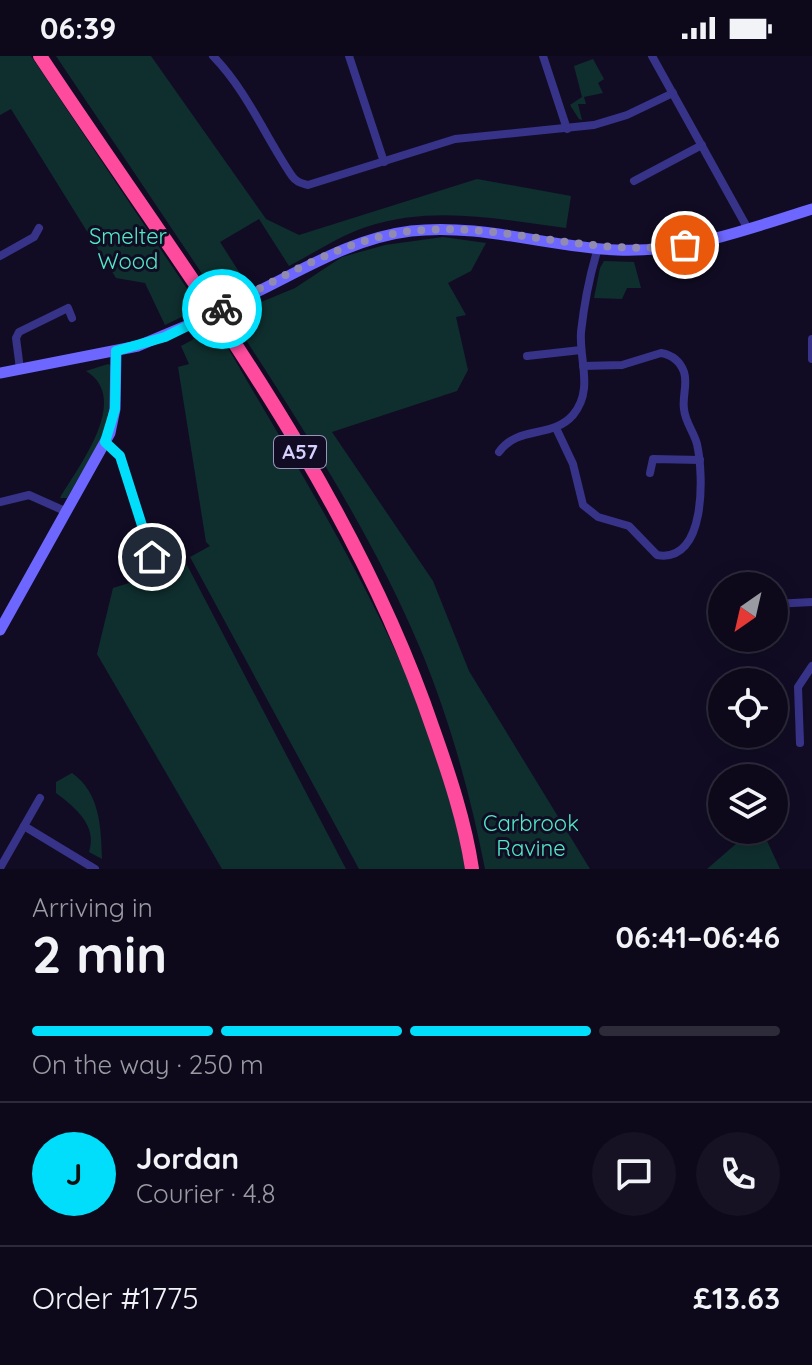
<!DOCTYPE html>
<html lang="en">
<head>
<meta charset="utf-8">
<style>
  :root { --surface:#0d091b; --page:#161224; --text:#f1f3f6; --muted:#9a9aa3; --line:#2d2a3a; --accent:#00defb }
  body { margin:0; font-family:Quicksand,sans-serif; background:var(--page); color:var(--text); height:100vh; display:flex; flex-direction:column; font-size:30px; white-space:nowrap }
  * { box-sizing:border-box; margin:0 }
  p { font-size:26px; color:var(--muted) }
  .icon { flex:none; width:44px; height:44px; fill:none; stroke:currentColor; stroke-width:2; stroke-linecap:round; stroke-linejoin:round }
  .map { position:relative; height:813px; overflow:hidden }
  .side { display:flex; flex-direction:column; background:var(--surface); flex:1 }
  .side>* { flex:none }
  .needle { width:52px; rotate:214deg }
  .buttons { position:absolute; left:708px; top:516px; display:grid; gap:16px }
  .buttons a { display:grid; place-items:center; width:80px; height:80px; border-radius:50%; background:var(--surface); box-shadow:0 4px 20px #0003,0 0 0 2px var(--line); font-size:40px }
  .pin { position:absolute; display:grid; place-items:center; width:68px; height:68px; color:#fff; margin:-34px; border:4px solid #fff; border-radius:50%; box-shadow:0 2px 8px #0007 }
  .courier { position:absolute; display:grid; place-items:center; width:80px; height:80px; margin:-40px; border:6px solid #00defb; border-radius:50%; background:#fff; color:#222; box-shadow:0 2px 10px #0007 }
  .summary em { font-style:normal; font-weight:700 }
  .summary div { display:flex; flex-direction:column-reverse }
  .summary { display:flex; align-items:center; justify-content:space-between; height:136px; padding:0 32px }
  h1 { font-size:52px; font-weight:700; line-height:60px }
  .bar { display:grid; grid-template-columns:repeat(4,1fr); gap:12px 8px; align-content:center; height:96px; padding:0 32px }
  .bar i { height:10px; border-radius:6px; background:var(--line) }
  .bar .active { background:var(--accent) }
  .bar p { grid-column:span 4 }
  .line { display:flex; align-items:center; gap:20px; padding:0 32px; border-top:2px solid var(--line) }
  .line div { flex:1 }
  .round { display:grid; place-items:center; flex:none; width:84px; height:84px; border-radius:42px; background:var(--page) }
  .status { display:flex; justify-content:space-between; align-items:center; height:56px; padding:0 40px; background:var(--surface); direction:ltr }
  .status svg { height:22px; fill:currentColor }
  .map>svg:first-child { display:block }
</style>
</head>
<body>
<div class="status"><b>06:39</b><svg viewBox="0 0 49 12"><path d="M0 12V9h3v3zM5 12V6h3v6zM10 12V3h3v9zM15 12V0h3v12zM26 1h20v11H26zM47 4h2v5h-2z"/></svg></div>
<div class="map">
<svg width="812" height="813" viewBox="0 0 812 813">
  <rect width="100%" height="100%" fill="#110c24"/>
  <g fill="#0f2f2e">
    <path d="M0 0H31L200 252 165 269 145 227 116 222 11 53 0 59Z"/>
    <path d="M56 0H151L266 163 299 179 477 123 571 140 566 172C498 163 433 149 366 171 339 180 314 197 289 210L259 163 220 186 248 230 219 243Z"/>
    <path d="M593 3 604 23 598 27 603 37 584 41 586 48H578L582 64 579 63 570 49 582 41 574 10Z"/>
    <path d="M443 181 486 187 471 215 448 227 466 259 456 261 468 314 457 335 332 376 433 525 469 615 590 813H485C470 737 450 664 420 592 371 475 298 365 230 259L295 232 342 201 385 189Z"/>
    <path d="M604 205 634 206 641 232H627L622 243 594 242 600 212Z"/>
    <path d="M216 271C308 433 438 626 465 813H359L190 501 210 490 206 486 178 311 189 308 181 290Z"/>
    <path d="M108 308 113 311 110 367 67 442H60C78 411 132 343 86 315Z"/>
    <path d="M187 509 346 813H222L97 598 113 532Z"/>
    <path d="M72 717C100 737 101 770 102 803L89 796C98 770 75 751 56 737V726Z"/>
    <path d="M752 774H762L780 813H707Z"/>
  </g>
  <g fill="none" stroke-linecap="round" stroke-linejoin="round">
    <g stroke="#373388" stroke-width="8">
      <path d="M213 0C247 35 265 80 292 120 296 126 301 127 308 129L455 83 594 69 627 59 673 37"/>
      <path d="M349 0 384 106"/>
      <path d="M543 0 567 73"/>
      <path d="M652 0 748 173"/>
      <path d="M634 125 702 89"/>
      <path d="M0 200 34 181 39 172"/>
      <path d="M812 283V303"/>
      <path d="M527 300 581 294"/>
      <path d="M20 313 16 282 19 276 68 252 72 262"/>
      <path d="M556 372 573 408 583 449 598 461 629 470 657 499C706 508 704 420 697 388 694 376 685 366 684 353 682 341 688 328 684 316 680 305 672 299 661 297L622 309 583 310"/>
      <path d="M105 386 120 400 152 501"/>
      <path d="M499 396C518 369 552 383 573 359 594 334 579 305 581 276 584 249 590 218 598 192"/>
      <path d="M650 417 653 403 700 404"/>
      <path d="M0 446 29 439 67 456"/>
      <path d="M774 548 812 546"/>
      <path d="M800 687 798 631 812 610"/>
      <path d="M24 770 95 813"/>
      <path d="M0 812 40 742"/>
    </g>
    <g stroke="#6d67ff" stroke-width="11">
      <path d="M231 248C291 222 345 183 411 175 480 167 548 191 617 194 685 197 748 173 812 153"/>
      <path d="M0 317 138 290 193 267"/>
      <path d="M0 574 110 377 115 353 116 295"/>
    </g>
    <path stroke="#ff4b9e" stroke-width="14" d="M40 0C183 216 349 425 433 673 449 718 465 766 472 813"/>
    <path stroke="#6d67ff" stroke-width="11" d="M193 267 231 248"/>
  </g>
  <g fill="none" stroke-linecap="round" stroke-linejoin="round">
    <path stroke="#918bb2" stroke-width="8" stroke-dasharray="0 14.4" d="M222 253C281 222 345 182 412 175 503 165 588 202 685 189"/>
    <path stroke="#00defb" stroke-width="10" d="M152 501 120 400 105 386 115 353 116 295 165 281 222 253"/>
  </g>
  <g text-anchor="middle" stroke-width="6" stroke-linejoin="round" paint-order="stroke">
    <rect fill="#110c24" stroke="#9b95bd" stroke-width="2" x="274" y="380" width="52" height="32" rx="6"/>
    <g font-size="20" font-weight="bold" fill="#d6d0ff">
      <text x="300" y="403">A57</text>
    </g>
    <g font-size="22" fill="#51eac6" stroke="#110c24">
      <text x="128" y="188">Smelter<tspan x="128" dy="25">Wood</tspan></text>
      <text x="531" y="775">Carbrook<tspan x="531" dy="25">Ravine</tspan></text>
    </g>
  </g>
</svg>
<div class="buttons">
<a><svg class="needle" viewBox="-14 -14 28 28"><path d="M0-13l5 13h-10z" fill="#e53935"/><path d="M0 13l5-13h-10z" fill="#9a9aa3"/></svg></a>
<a><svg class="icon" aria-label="locate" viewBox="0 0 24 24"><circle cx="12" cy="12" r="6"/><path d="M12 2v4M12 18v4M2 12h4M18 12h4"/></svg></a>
<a><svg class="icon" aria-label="layers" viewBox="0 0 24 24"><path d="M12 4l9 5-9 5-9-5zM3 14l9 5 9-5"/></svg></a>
</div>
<div class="pin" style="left:685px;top:189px;background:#ea580c"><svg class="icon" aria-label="bag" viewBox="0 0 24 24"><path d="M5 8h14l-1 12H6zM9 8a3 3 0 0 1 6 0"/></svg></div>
<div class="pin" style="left:152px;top:501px;background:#1f2937"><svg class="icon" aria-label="home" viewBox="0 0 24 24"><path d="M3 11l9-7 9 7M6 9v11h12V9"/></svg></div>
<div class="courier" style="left:222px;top:253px"><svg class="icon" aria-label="bike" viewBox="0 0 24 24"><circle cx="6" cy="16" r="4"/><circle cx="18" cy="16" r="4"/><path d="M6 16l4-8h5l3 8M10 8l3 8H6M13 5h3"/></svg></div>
</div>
<section class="side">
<div class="summary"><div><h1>2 min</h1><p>Arriving in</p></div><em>06:41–06:46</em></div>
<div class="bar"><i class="active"></i><i class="active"></i><i class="active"></i><i></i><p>On the way · 250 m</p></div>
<div class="line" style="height:144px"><b class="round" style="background:var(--accent);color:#111">J</b><div><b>Jordan</b><p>Courier · 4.8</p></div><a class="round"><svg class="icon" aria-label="chat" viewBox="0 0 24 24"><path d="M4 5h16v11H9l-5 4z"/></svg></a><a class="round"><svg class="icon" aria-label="phone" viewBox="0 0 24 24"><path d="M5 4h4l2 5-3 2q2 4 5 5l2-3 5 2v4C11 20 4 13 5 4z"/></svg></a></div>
<div class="line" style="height:104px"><div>Order #1775</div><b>£13.63</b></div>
</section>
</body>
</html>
